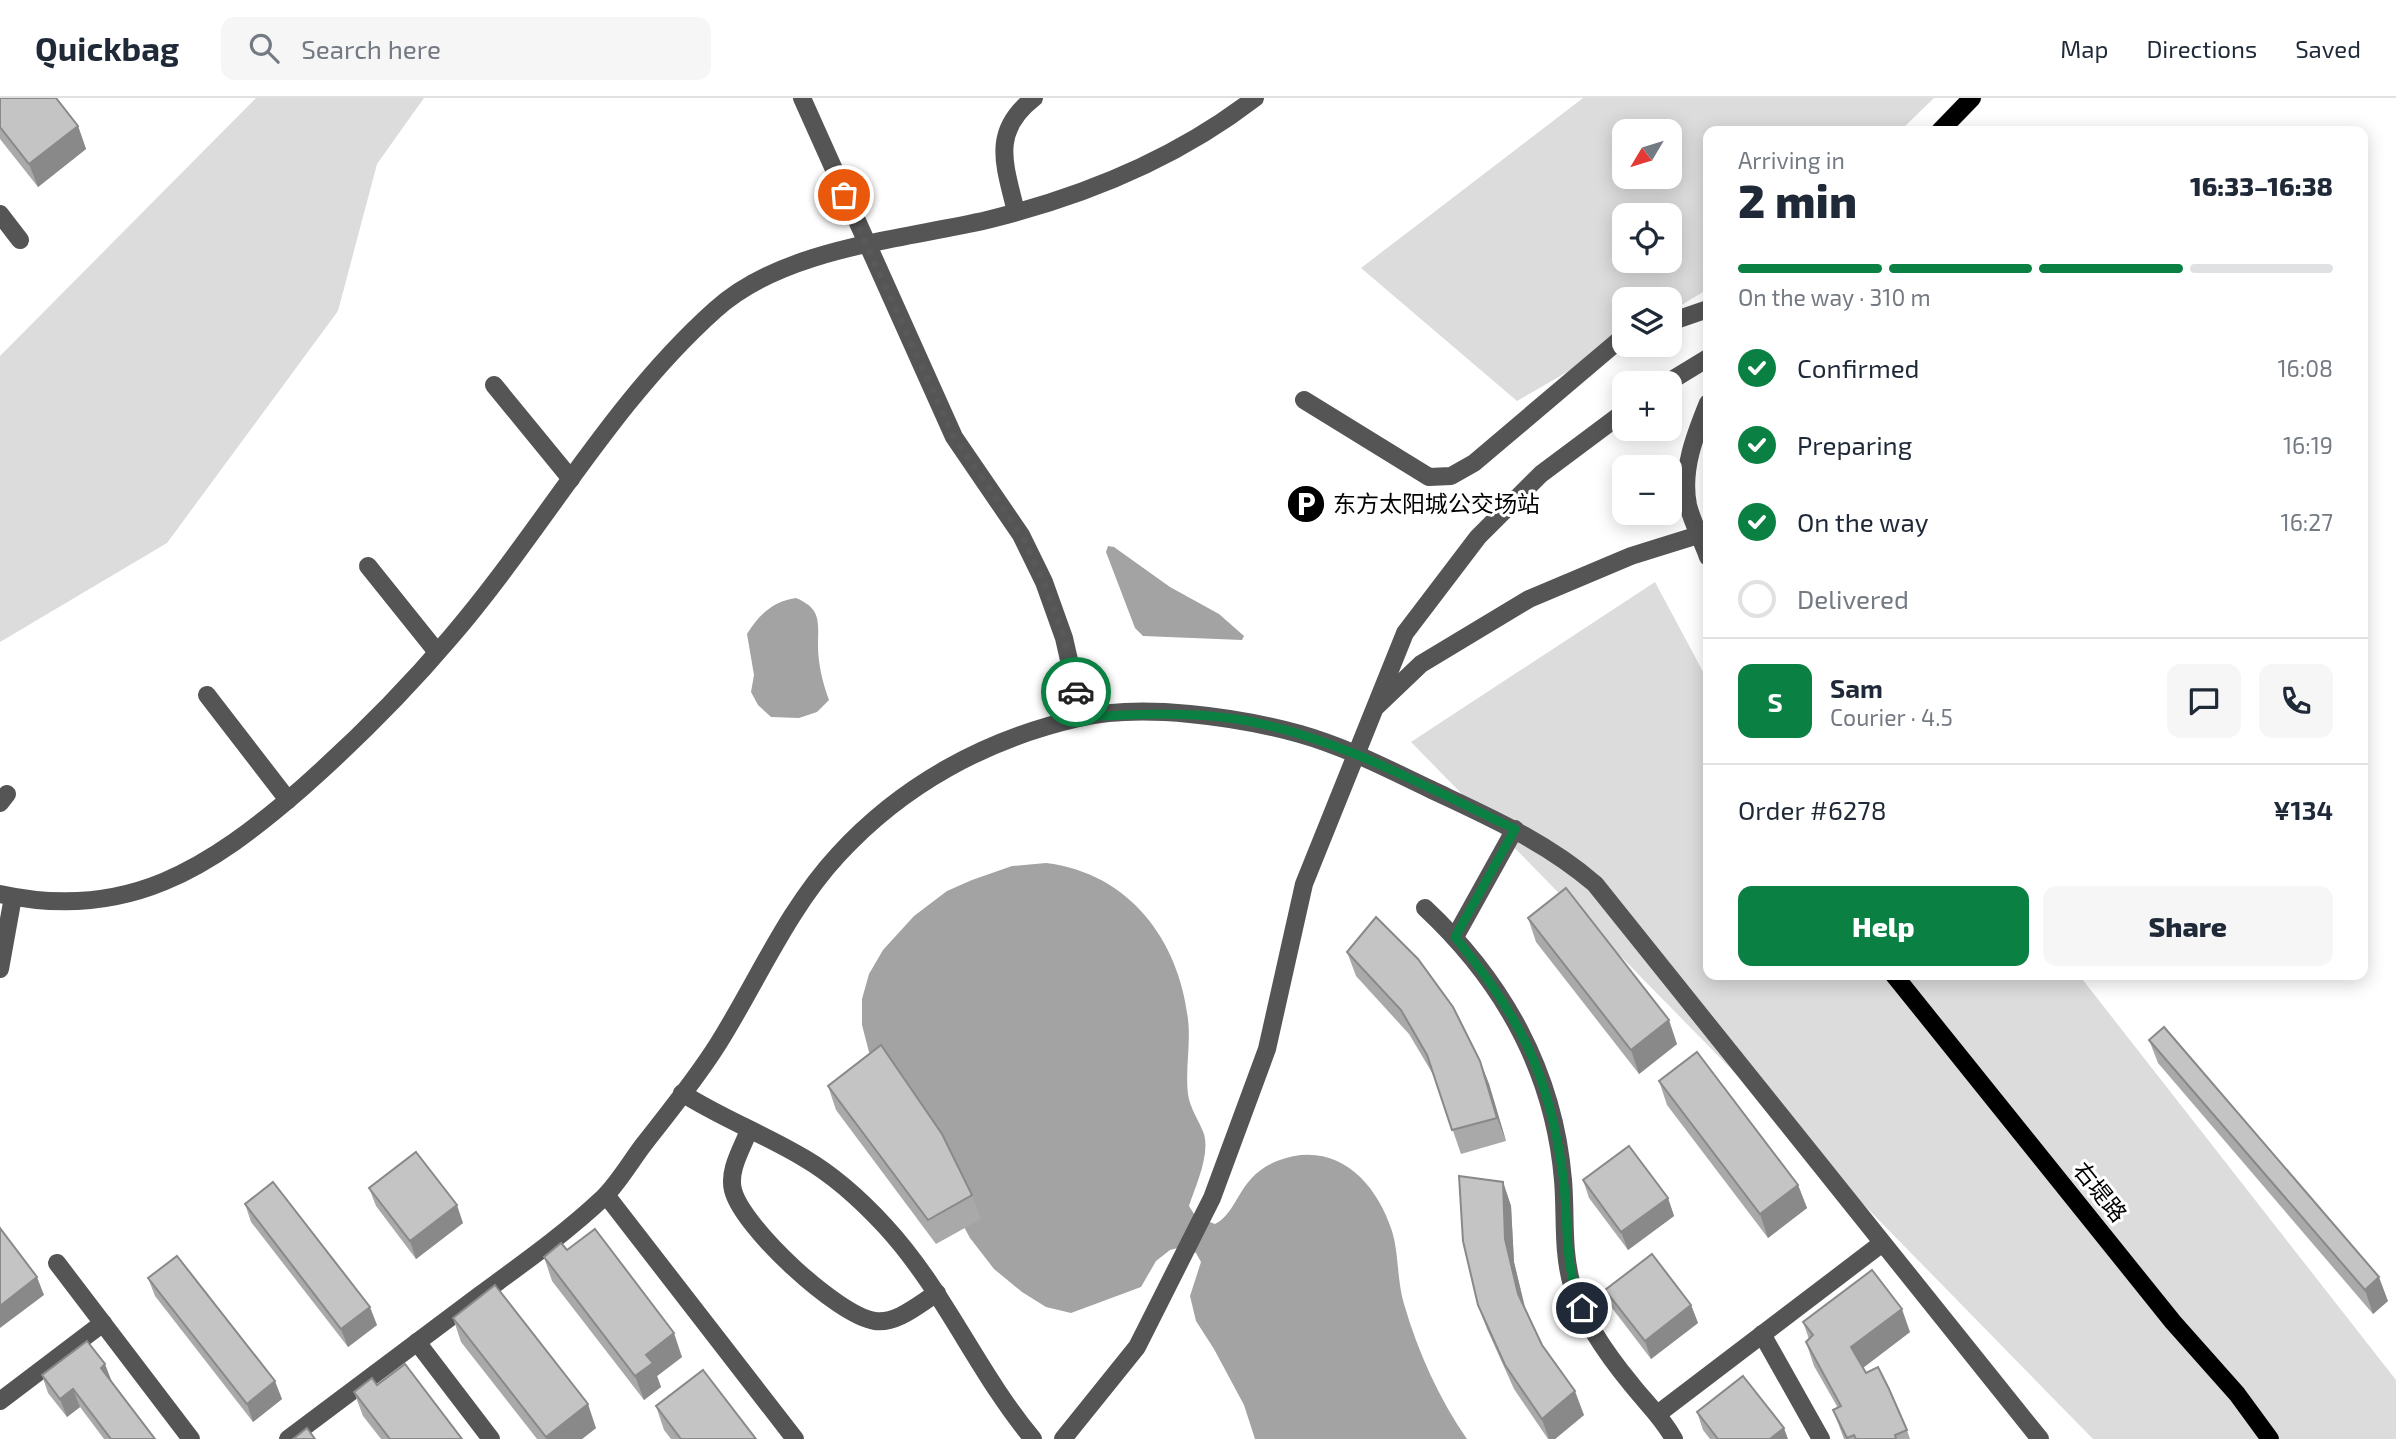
<!DOCTYPE html>
<html lang="en">
<head>
<meta charset="utf-8">
<style>
  :root { --surface:#fff; --page:#f6f6f7; --text:#1f2937; --muted:#747a83; --line:#e0e1e3; --accent:#0b8043 }
  body { margin:0; font-family:"Exo 2","Noto Sans SC",sans-serif; background:var(--page); color:var(--text); height:100vh; display:flex; flex-direction:column; font-size:26px; white-space:nowrap }
  * { box-sizing:border-box; margin:0 }
  p { font-size:23px; color:var(--muted) }
  .icon { flex:none; width:38px; height:38px; fill:none; stroke:currentColor; stroke-width:2; stroke-linecap:round; stroke-linejoin:round }
  .map { position:relative; flex:1; overflow:hidden }
  .side { position:absolute; left:1703px; top:28px; width:665px; height:854px; display:flex; flex-direction:column; background:var(--surface); border-radius:14px; box-shadow:0 4px 18px #0003 }
  .side>* { flex:none }
  .needle { width:46px; rotate:232deg }
  .tools { position:absolute; left:1612px; top:21px; display:grid; gap:14px }
  .tools a { display:grid; place-items:center; width:70px; height:70px; border-radius:14px; background:var(--surface); box-shadow:0 4px 18px #0003; font-size:35px }
  .pin { position:absolute; display:grid; place-items:center; width:60px; height:60px; color:#fff; margin:-30px; border:4px solid #fff; border-radius:50%; box-shadow:0 2px 7px #0007 }
  .courier { position:absolute; display:grid; place-items:center; width:70px; height:70px; margin:-35px; border:5px solid #0b8043; border-radius:50%; background:#fff; color:#222; box-shadow:0 2px 9px #0007 }
  .overview em { font-style:normal; font-weight:800 }
  .overview div { display:flex; flex-direction:column-reverse }
  .overview { display:flex; align-items:center; justify-content:space-between; height:119px; padding:0 35px }
  h1 { font-size:46px; font-weight:800; line-height:52px }
  .bar { display:grid; grid-template-columns:repeat(4,1fr); gap:10px 7px; align-content:center; height:84px; padding:0 35px }
  .bar i { height:9px; border-radius:5px; background:var(--line) }
  .bar .current { background:var(--accent) }
  .bar p { grid-column:span 4 }
  .line { display:flex; align-items:center; gap:18px; padding:0 35px; border-top:2px solid var(--line) }
  .line div { flex:1 }
  .round { display:grid; place-items:center; flex:none; width:74px; height:74px; border-radius:14px; background:var(--page) }
  ol { padding:0 35px; list-style:none }
  li { display:flex; align-items:center; gap:21px; height:77px }
  li p { margin-inline-start:auto }
  li .icon { padding:7px; border-radius:50%; background:var(--accent); color:#fff; stroke-width:4 }
  li:last-child { color:var(--muted) }
  li i { width:38px; height:38px; border:4px solid var(--line); border-radius:50% }
  .action { display:flex; gap:14px; margin-top:auto; padding:14px 35px }
  .action a { flex:1; height:80px; border-radius:14px; background:var(--accent); color:#fff; font-size:28px; font-weight:800; line-height:80px; text-align:center }
  .action a+a { background:var(--page); color:var(--text) }
  header { display:flex; align-items:center; gap:42px; box-sizing:border-box; height:98px; padding:0 35px; background:var(--surface); border-bottom:2px solid var(--line) }
  header strong { font-size:33px }
  nav { display:flex; gap:38px; margin-inline-start:auto; font-size:24px }
  .search { width:490px; height:63px; background:var(--page); display:flex; align-items:center; gap:18px; box-sizing:border-box; padding:0 24px; border-radius:14px; color:var(--muted); font-size:26px }
  .map>svg:first-child { display:block }
</style>
</head>
<body>
<header>
<strong>Quickbag</strong>
<div class="search"><svg class="icon" aria-label="search" viewBox="0 0 24 24"><circle cx="10" cy="10" r="6"/><path d="M15 15l6 6"/></svg>Search here</div>
<nav><a>Map</a><a>Directions</a><a>Saved</a></nav>
</header>
<div class="map">
<svg width="2396" height="1341" viewBox="0 0 2396 1341">
  <rect width="100%" height="100%" fill="#fff"/>
  <g fill="#dcdcdc" fill-rule="evenodd">
    <path d="M256 0H424L377 66 338 213 167 445 0 544V258Z"/>
    <path d="M1583 0H1934L1900 33H1708V191L1670 214V201H1624V241L1517 303 1361 170ZM1624 33H1670V79H1624ZM1624 117H1670V163H1624Z"/>
    <path d="M1655 484 1708 583V877H2079L2396 1282V1341H2093L1411 644Z"/>
  </g>
  <g fill="#a3a3a3">
    <path d="M1108 448 1114 449 1170 489 1219 516 1244 538 1242 542 1143 538 1135 530 1106 454Z"/>
    <path d="M796 500C822 511 818 524 818 548 818 566 823 586 829 602L817 614 799 620 771 619 758 607 751 594 754 577 747 536C759 517 773 503 796 500Z"/>
    <path d="M1046 765C1129 775 1179 842 1188 921 1191 946 1185 972 1188 996 1190 1011 1199 1022 1204 1036 1210 1057 1196 1087 1189 1108L1196 1119 1215 1126C1239 1114 1237 1079 1277 1063 1334 1041 1375 1081 1392 1133 1399 1156 1397 1183 1404 1206 1418 1254 1439 1301 1467 1341H1255L1244 1307 1214 1251 1196 1223 1190 1198 1201 1164 1196 1155 1182 1149 1170 1152 1156 1163 1141 1189 1071 1215 1046 1209 1022 1194 994 1171 970 1140 869 954 862 927V901L869 876 883 852 914 818 947 793 972 782 1012 768Z"/>
  </g>
  <g fill="none" stroke-linecap="round" stroke-linejoin="round">
    <g stroke="#dbdbdb" stroke-width="19">
      <g id="major">
        <path d="M1940 33 1972 0"/>
        <path d="M1894 877 2173 1224 2237 1296 2270 1341"/>
      </g>
    </g>
    <g stroke="#555" stroke-width="18">
      <path d="M802 0 954 339 1021 437 1044 484 1064 540 1082 619"/>
      <path d="M1016 114C1005 67 990 34 1034 0"/>
      <path d="M0 116 20 142"/>
      <path d="M1670 224 1708 211"/>
      <path d="M1667 285 1708 260"/>
      <path d="M494 287 571 381"/>
      <path d="M1304 302 1429 379 1451 378 1474 365 1624 238"/>
      <path d="M1708 305C1695 337 1681 372 1688 407 1692 424 1702 442 1708 459"/>
      <path d="M368 468 437 554"/>
      <path d="M207 597 288 702"/>
      <path d="M1377 608 1421 566 1529 501 1631 458 1708 434"/>
      <path d="M0 705 7 696"/>
      <path d="M0 796C127 824 210 770 302 690 355 643 405 593 450 540 542 433 610 306 715 212 783 150 900 142 987 122 1082 99 1176 61 1255 0"/>
      <path d="M1425 810C1503 883 1554 974 1563 1082 1566 1116 1562 1153 1572 1187 1583 1223 1608 1258 1632 1287 1647 1306 1662 1319 1674 1341"/>
      <path d="M1455 839 1515 731"/>
      <path d="M0 871 13 799"/>
      <path d="M682 995C721 1020 764 1036 804 1060 833 1077 862 1103 885 1128 945 1193 977 1274 1033 1341"/>
      <path d="M749 1032C742 1051 728 1072 733 1092 742 1129 838 1218 875 1223 897 1226 919 1206 937 1195"/>
      <path d="M606 1097 795 1341"/>
      <path d="M57 1165 191 1341"/>
      <path d="M1762 1236 1821 1341"/>
      <path d="M417 1244 491 1341"/>
      <path d="M0 1303 103 1225"/>
      <path d="M1659 1315 1881 1146"/>
      <path d="M288 1341C352 1293 416 1245 480 1197 522 1166 566 1135 604 1099 619 1084 631 1063 644 1046 669 1014 696 981 718 946 757 884 787 812 838 757 902 687 986 641 1079 620 1142 605 1238 619 1300 636 1346 649 1388 671 1430 691 1489 719 1545 743 1595 786L2040 1341"/>
      <path d="M1063 1341 1137 1249 1212 1100 1267 951 1304 786 1405 535 1478 439 1541 376 1624 314"/>
    </g>
    <use href="#major" stroke="#000" stroke-width="18"/>
  </g>
  <g fill="#a9a9a9">
    <path d="M0 0 78 28 86 51 38 89 0 41Z"/>
    <path d="M1528 820 1677 946 1639 976 1536 844Z"/>
    <path d="M1347 854 1480 963 1489 986 1506 1043 1461 1056 1434 978 1409 936 1356 878Z"/>
    <path d="M2149 942 2388 1203 2373 1216 2158 965Z"/>
    <path d="M1659 983 1798 1087 1807 1110 1768 1140 1667 1007Z"/>
    <path d="M828 988 972 1097 981 1121 936 1146 836 1012Z"/>
    <path d="M1583 1082 1668 1100 1674 1118 1628 1152 1589 1100Z"/>
    <path d="M1503 1084 1511 1108 1514 1164 1525 1209 1542 1247 1584 1317 1555 1341H1548L1514 1291 1487 1231 1478 1207Z"/>
    <path d="M369 1090 463 1125 416 1161 376 1108Z"/>
    <path d="M245 1106 377 1227 348 1249 251 1124Z"/>
    <path d="M567 1152 682 1259 657 1278 661 1289 644 1302 552 1183 544 1159Z"/>
    <path d="M148 1180 282 1301 253 1324 155 1198Z"/>
    <path d="M1605 1192 1691 1207 1698 1225 1651 1261 1612 1210Z"/>
    <path d="M453 1220 596 1330 582 1341H537L461 1244Z"/>
    <path d="M1803 1224 1910 1234 1863 1270 1907 1332 1910 1341H1844L1833 1312 1838 1310 1814 1268 1806 1244 1809 1241Z"/>
    <path d="M42 1277 112 1284 155 1341H104L80 1309 67 1319 48 1295Z"/>
    <path d="M377 1287 462 1341H381L363 1318 354 1294Z"/>
    <path d="M656 1308 756 1341H671L664 1332Z"/>
    <path d="M1697 1314 1788 1341H1710L1703 1332Z"/>
  </g>
  <g fill="#898989">
    <path d="M78 28 86 51 38 89 29 66Z"/>
    <path d="M1669 922 1677 946 1639 976 1631 952Z"/>
    <path d="M1480 963 1489 986 1506 1043 1497 1020Z"/>
    <path d="M1503 1084 1511 1108 1514 1164 1527 1219 1518 1196 1505 1141Z"/>
    <path d="M1798 1087 1807 1110 1768 1140 1760 1116Z"/>
    <path d="M1668 1100 1674 1118 1628 1152 1621 1134Z"/>
    <path d="M457 1107 463 1125 416 1161 410 1143Z"/>
    <path d="M37 1179 44 1197 0 1230V1208Z"/>
    <path d="M2379 1179 2388 1203 2373 1216 2365 1192Z"/>
    <path d="M1691 1207 1698 1225 1651 1261 1645 1243Z"/>
    <path d="M370 1209 377 1227 348 1249 341 1231Z"/>
    <path d="M1902 1211 1910 1234 1860 1272 1851 1249Z"/>
    <path d="M674 1235 682 1259 657 1278 661 1289 644 1302 635 1278 646 1257Z"/>
    <path d="M105 1266 112 1284 101 1270Z"/>
    <path d="M275 1283 282 1301 253 1324 247 1306Z"/>
    <path d="M73 1291 80 1309 67 1319 60 1301Z"/>
    <path d="M1575 1293 1584 1317 1555 1341H1549L1542 1321Z"/>
    <path d="M588 1306 596 1330 582 1341H546V1339Z"/>
    <path d="M1784 1330 1788 1341H1770Z"/>
  </g>
  <g fill="#c4c4c4" stroke="#898989" stroke-width="2">
    <path d="M0 0H56L78 28 29 66 0 29Z"/>
    <path d="M1566 790 1669 922 1631 952 1528 820Z"/>
    <path d="M1376 819 1418 861 1453 909 1480 963 1497 1020 1452 1032 1427 957 1401 912 1347 854Z"/>
    <path d="M2164 929 2379 1179 2365 1192 2149 942Z"/>
    <path d="M881 947 942 1036 972 1097 928 1122 828 988Z"/>
    <path d="M1697 954 1798 1087 1760 1116 1659 983Z"/>
    <path d="M1629 1048 1668 1100 1621 1134 1583 1082Z"/>
    <path d="M416 1054 457 1107 410 1143 369 1090Z"/>
    <path d="M1459 1078 1503 1084 1505 1141 1518 1196 1542 1247 1575 1293 1542 1321 1505 1267 1478 1207 1463 1143Z"/>
    <path d="M273 1084 370 1209 341 1231 245 1106Z"/>
    <path d="M0 1130 37 1179 0 1208Z"/>
    <path d="M595 1131 674 1235 646 1257 653 1265 635 1278 544 1159 561 1145 567 1152Z"/>
    <path d="M1652 1156 1691 1207 1645 1243 1605 1192Z"/>
    <path d="M177 1158 275 1283 247 1306 148 1180Z"/>
    <path d="M1872 1172 1902 1211 1851 1249 1866 1275 1878 1269 1889 1291 1907 1332 1895 1337 1896 1341H1856L1854 1337 1847 1340 1833 1312 1841 1308 1806 1244 1813 1237 1803 1224Z"/>
    <path d="M495 1187 588 1306 546 1339 453 1220Z"/>
    <path d="M87 1243 105 1266 101 1270 155 1341H111L73 1291 60 1301 42 1277Z"/>
    <path d="M405 1266 462 1341H390L354 1294 372 1280 377 1287Z"/>
    <path d="M703 1272 756 1341H681L656 1308Z"/>
    <path d="M1743 1278 1784 1330 1770 1341H1718L1697 1314Z"/>
    <path d="M307 1330 315 1341H293Z"/>
  </g>
  <g fill="none" stroke-linecap="round" stroke-linejoin="round">
    <path stroke="#595959" stroke-width="7" stroke-dasharray="0 12.6" d="M844 97 954 339 1021 437 1044 484 1064 540 1076 594"/>
    <path stroke="#0b8043" stroke-width="9" d="M1076 594 1082 619C1136 616 1189 613 1242 622 1339 639 1427 690 1515 731L1455 839C1519 917 1550 977 1563 1079 1569 1124 1563 1167 1582 1210"/>
  </g>
  <defs>
    <g id="parking-disc" transform="scale(2.0125)"><circle r="9.5" fill="#000" stroke="#fff"/><path d="M-3.5-5.5H1a3.5 3.5 0 0 1 0 7H-1V5.5H-3.5ZM-1-3.4V-.6H.8a1.4 1.4 0 0 0 0-2.8Z" fill="#fff"/></g>
  </defs>
  <g fill-rule="evenodd">
    <use href="#parking-disc" x="1306" y="406"/>
  </g>
  <g text-anchor="middle" stroke-width="6" stroke-linejoin="round" paint-order="stroke">
    <g font-size="23" fill="#000" stroke="#fff" text-anchor="start">
      <text x="1333" y="414">东方太阳城公交场站</text>
    </g>
    <g font-size="23" fill="#000" stroke="#fff">
      <text transform="translate(2100 1094) rotate(51)" y="8">右堤路</text>
    </g>
  </g>
</svg>
<div class="tools">
<a><svg class="needle" viewBox="-14 -14 28 28"><path d="M0-13l5 13h-10z" fill="#e53935"/><path d="M0 13l5-13h-10z" fill="#747a83"/></svg></a>
<a><svg class="icon" aria-label="locate" viewBox="0 0 24 24"><circle cx="12" cy="12" r="6"/><path d="M12 2v4M12 18v4M2 12h4M18 12h4"/></svg></a>
<a><svg class="icon" aria-label="layers" viewBox="0 0 24 24"><path d="M12 4l9 5-9 5-9-5zM3 14l9 5 9-5"/></svg></a>
<a>+</a>
<a>−</a>
</div>
<div class="pin" style="left:844px;top:97px;background:#ea580c"><svg class="icon" aria-label="bag" viewBox="0 0 24 24"><path d="M5 8h14l-1 12H6zM9 8a3 3 0 0 1 6 0"/></svg></div>
<div class="pin" style="left:1582px;top:1210px;background:#1f2937"><svg class="icon" aria-label="home" viewBox="0 0 24 24"><path d="M3 11l9-7 9 7M6 9v11h12V9"/></svg></div>
<div class="courier" style="left:1076px;top:594px"><svg class="icon" aria-label="car" viewBox="0 0 24 24"><path d="M5 17H2v-5l4-1 3-4h7l3 4 3 1v5h-3M9 17h6M6 11h13"/><circle cx="7" cy="17" r="2"/><circle cx="17" cy="17" r="2"/></svg></div>
<section class="side">
<div class="overview"><div><h1>2 min</h1><p>Arriving in</p></div><em>16:33–16:38</em></div>
<div class="bar"><i class="current"></i><i class="current"></i><i class="current"></i><i></i><p>On the way · 310 m</p></div>
<ol>
<li><svg class="icon" aria-label="check" viewBox="0 0 24 24"><path d="M5 12l5 5 9-10"/></svg>Confirmed<p>16:08</p></li>
<li><svg class="icon" aria-label="check" viewBox="0 0 24 24"><path d="M5 12l5 5 9-10"/></svg>Preparing<p>16:19</p></li>
<li><svg class="icon" aria-label="check" viewBox="0 0 24 24"><path d="M5 12l5 5 9-10"/></svg>On the way<p>16:27</p></li>
<li><i></i>Delivered</li>
</ol>
<div class="line" style="height:126px"><b class="round" style="background:var(--accent);color:#fff">S</b><div><b>Sam</b><p>Courier · 4.5</p></div><a class="round"><svg class="icon" aria-label="chat" viewBox="0 0 24 24"><path d="M4 5h16v11H9l-5 4z"/></svg></a><a class="round"><svg class="icon" aria-label="phone" viewBox="0 0 24 24"><path d="M5 4h4l2 5-3 2q2 4 5 5l2-3 5 2v4C11 20 4 13 5 4z"/></svg></a></div>
<div class="line" style="height:91px"><div>Order #6278</div><b>¥134</b></div>
<div class="action"><a>Help</a><a>Share</a></div>
</section>
</div>
</body>
</html>
